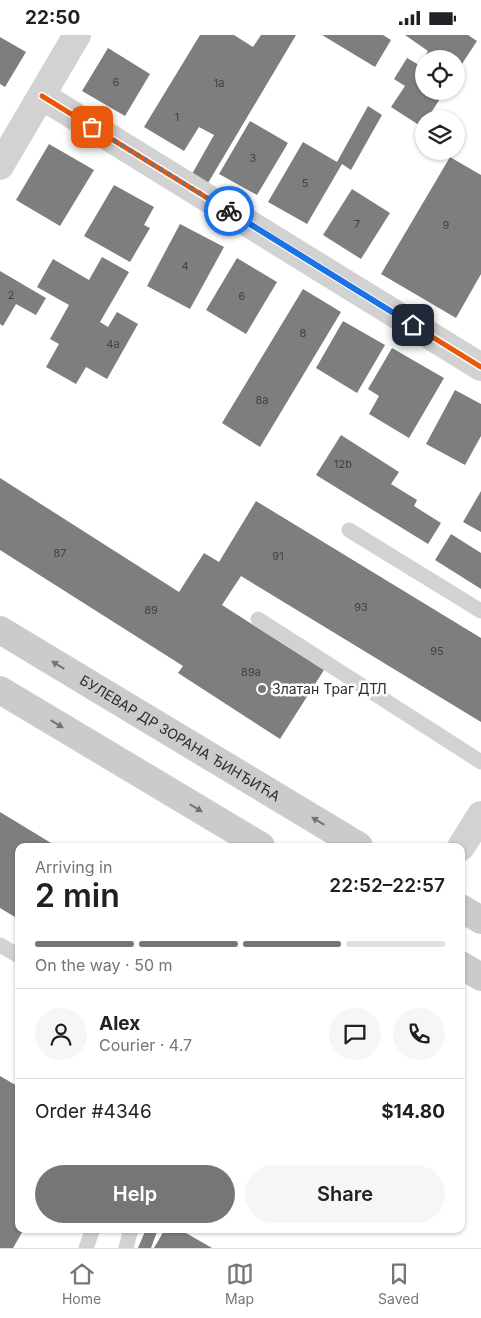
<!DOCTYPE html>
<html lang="en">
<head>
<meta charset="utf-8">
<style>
  :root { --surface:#fff; --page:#f6f6f6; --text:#202124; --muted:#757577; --line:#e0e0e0; --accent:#767676 }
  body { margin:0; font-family:Inter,sans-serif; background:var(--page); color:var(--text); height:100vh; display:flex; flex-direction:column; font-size:19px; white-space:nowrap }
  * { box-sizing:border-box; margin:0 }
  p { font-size:16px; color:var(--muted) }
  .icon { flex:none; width:28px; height:28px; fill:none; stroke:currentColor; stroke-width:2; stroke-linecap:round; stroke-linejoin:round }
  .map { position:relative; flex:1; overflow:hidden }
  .details { position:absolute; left:15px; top:808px; width:450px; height:390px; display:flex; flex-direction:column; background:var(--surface); border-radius:10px; box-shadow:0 1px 4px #0004 }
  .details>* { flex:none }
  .fabs { position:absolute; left:415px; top:15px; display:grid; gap:10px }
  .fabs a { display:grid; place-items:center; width:50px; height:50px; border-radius:50%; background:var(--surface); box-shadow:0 1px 4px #0004; font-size:25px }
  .pin { position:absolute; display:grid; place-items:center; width:42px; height:42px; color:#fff; margin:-21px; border-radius:10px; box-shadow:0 2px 8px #0006 }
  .courier { position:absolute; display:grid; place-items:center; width:50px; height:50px; margin:-25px; border:4px solid #1a73e8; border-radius:50%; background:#fff; color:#222; box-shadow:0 1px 6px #0007 }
  .overview em { font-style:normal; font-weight:600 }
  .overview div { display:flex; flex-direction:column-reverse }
  .overview { display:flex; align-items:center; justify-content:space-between; height:85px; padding:0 20px }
  h1 { font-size:32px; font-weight:600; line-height:38px }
  .bar { display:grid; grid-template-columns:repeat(4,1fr); gap:8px 5px; align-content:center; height:60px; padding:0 20px }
  .bar i { height:6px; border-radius:4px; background:var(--line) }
  .bar .active { background:var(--accent) }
  .bar p { grid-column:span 4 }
  .line { display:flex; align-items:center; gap:12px; padding:0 20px; border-top:1px solid var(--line) }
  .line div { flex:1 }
  .round { display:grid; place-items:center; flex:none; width:52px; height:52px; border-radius:26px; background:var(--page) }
  .action { display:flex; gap:10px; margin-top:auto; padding:10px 20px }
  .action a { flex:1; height:58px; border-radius:30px; background:var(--accent); color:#fff; font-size:20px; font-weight:600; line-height:58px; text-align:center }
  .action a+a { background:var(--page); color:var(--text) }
  .status { display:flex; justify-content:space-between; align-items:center; height:35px; padding:0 25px; background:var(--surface); direction:ltr }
  .status svg { height:14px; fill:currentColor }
  .tabs { display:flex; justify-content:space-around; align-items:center; height:70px; border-top:1px solid var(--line); background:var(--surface); font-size:14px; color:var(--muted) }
  .tabs a { display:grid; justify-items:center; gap:2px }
  .tabs .active { color:var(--accent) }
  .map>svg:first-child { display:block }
</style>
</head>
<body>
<div class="status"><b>22:50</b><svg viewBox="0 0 49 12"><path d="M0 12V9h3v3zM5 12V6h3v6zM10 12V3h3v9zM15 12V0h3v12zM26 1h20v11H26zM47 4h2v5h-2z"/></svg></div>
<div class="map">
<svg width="481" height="1213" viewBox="0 0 481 1213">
  <rect width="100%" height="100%" fill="#fff"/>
  <g fill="#7e7e7e">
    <path d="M200 0H234L253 12 261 0H296L208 148 192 139 214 100 199 92 184 116 144 92Z"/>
    <path d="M322 0H383L391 5 375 32Z"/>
    <path d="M405 0H468L477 6 456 38V24H424V56H445L427 84H424L422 92 391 72 405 51 394 44 407 23 419 30 428 16Z"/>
    <path d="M0 2 26 17 5 52 0 49Z"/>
    <path d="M108 13 150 39 125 81 82 56Z"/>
    <path d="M368 71 382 80 351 135 342 129 307 189 268 167 303 107 337 127Z"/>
    <path d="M250 86 288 108 257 160 219 139Z"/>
    <path d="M49 109 94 135 60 191 16 165Z"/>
    <path d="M450 122 481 140V239L456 283 381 239Z"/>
    <path d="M114 150 154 172 144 190 150 193 130 227 84 201Z"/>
    <path d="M352 154 390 178 361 224 323 200Z"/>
    <path d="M180 189 224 212 190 274 147 251Z"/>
    <path d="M102 222 129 237 100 287 108 292 117 277 138 289 107 344 86 332 76 349 46 332 59 309 50 304 69 270 37 252 53 224 89 245Z"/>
    <path d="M237 223 277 247 246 299 206 275Z"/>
    <path d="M0 236 46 263 36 280 16 269 3 291 0 289Z"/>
    <path d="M303 254 341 277 260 412 222 388Z"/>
    <path d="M343 286 385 310 357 358 316 333Z"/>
    <path d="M392 313 444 343 409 403 369 379 379 361 368 354Z"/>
    <path d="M455 355 481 369V401L465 430 426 409Z"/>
    <path d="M341 400 399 437 391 449 417 465 414 471 441 488 428 509 316 440Z"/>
    <path d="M0 443 179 557 204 518 219 527 256 466 481 603V687L241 541 222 570 324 635 280 704 178 638 183 631 0 515Z"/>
    <path d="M481 456V497L463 487Z"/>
    <path d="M451 499 481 518V554L435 525Z"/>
    <path d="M0 777 56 811H19V875L15 882 0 873Z"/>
    <path d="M0 1041 19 1052V1194H24L13 1213H0Z"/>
    <path d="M146 1194H158L151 1213H138Z"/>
    <path d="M165 1194H179L212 1213H154Z"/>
  </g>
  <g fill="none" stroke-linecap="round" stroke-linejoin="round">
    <g stroke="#d2d2d2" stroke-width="15">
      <path d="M349 495 481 576"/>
      <path d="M258 584 481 727"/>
      <path d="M0 910 19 921"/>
      <path d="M86 1213 93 1194"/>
      <path d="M126 1213 131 1194"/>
    </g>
    <g stroke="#d2d2d2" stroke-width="28">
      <path d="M42 61 481 332"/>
      <path d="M0 131 77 0"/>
      <path d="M461 812 481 780"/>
    </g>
    <g stroke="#cbcbcb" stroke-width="28">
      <path id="s1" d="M0 595 359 811"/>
      <path d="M0 655 261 811"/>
      <path d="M461 873 481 885"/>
      <path d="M461 930 481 942"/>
    </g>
    <g stroke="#fff" stroke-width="8">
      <path id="cycleway" d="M42 61 481 332"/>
    </g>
    <use href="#cycleway" stroke="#e8590c" stroke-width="5"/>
  </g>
  <defs><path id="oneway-solid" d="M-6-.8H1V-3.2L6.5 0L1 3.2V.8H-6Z" transform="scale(1.25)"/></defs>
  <g fill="#747474">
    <use href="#oneway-solid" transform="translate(58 630) rotate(-149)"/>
    <use href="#oneway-solid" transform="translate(57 689) rotate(31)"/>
    <use href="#oneway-solid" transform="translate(196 773) rotate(31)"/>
    <use href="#oneway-solid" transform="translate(318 786) rotate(-149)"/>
  </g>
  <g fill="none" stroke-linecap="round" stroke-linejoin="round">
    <path stroke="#767676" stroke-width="5" stroke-dasharray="0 9" d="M92 92 229 176"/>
    <path stroke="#1a73e8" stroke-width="6" d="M229 176 413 290"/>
  </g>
  <circle fill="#767676" stroke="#fff" stroke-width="2" cx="262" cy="654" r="5"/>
  <g text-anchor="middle" stroke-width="5" stroke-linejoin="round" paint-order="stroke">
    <g font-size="11" fill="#414141">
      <text x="116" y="51">6</text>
      <text x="219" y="52">1a</text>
      <text x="177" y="86">1</text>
      <text x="253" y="127">3</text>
      <text x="305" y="152">5</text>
      <text x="357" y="193">7</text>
      <text x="446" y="194">9</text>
      <text x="185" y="235">4</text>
      <text x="11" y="264">2</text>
      <text x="242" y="265">6</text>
      <text x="303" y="302">8</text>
      <text x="113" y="313">4a</text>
      <text x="262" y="369">8a</text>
      <text x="343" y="433">12b</text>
      <text x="60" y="522">87</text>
      <text x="278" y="525">91</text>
      <text x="361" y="576">93</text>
      <text x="151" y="579">89</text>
      <text x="437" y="620">95</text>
      <text x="251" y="641">89a</text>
    </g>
    <g font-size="14" fill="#2d2d2d" stroke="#fff" text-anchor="start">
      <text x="272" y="659">Златан Траг ДТЛ</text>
    </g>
    <g font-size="14" fill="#2d2d2d" stroke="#fff">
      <text dy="5" stroke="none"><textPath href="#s1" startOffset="210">БУЛЕВАР ДР ЗОРАНА ЂИНЂИЋА</textPath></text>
    </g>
  </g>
</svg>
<div class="fabs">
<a><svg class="icon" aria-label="locate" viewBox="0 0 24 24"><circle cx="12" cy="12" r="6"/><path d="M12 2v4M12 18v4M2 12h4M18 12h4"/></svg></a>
<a><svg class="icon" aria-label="layers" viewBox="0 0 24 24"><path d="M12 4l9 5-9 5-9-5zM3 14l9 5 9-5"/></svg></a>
</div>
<div class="pin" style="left:92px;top:92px;background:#ea580c"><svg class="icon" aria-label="bag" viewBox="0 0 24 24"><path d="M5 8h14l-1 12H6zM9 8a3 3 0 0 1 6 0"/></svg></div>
<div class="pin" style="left:413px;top:290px;background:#1f2937"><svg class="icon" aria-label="home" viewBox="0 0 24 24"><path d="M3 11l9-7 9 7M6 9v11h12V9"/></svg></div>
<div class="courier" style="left:229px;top:176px"><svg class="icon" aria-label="bike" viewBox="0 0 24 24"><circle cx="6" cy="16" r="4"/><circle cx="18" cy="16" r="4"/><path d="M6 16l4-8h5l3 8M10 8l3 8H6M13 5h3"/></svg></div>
<section class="details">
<div class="overview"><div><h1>2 min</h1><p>Arriving in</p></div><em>22:52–22:57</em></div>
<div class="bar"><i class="active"></i><i class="active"></i><i class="active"></i><i></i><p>On the way · 50 m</p></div>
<div class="line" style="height:90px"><a class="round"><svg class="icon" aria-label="person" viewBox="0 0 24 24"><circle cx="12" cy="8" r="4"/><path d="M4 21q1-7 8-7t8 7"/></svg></a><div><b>Alex</b><p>Courier · 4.7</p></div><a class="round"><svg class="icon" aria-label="chat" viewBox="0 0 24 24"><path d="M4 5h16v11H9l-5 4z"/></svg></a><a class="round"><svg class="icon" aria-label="phone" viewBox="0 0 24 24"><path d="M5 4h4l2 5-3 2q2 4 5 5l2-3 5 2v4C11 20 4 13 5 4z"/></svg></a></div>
<div class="line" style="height:65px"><div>Order #4346</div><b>$14.80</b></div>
<div class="action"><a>Help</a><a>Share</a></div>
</section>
</div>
<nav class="tabs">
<a class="active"><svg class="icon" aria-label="home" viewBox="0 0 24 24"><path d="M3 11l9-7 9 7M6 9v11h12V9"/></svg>Home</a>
<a><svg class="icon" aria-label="map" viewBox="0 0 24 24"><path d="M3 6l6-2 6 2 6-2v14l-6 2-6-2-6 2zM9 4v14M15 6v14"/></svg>Map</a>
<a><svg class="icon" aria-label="saved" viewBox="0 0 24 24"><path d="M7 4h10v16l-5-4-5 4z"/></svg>Saved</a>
</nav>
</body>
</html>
